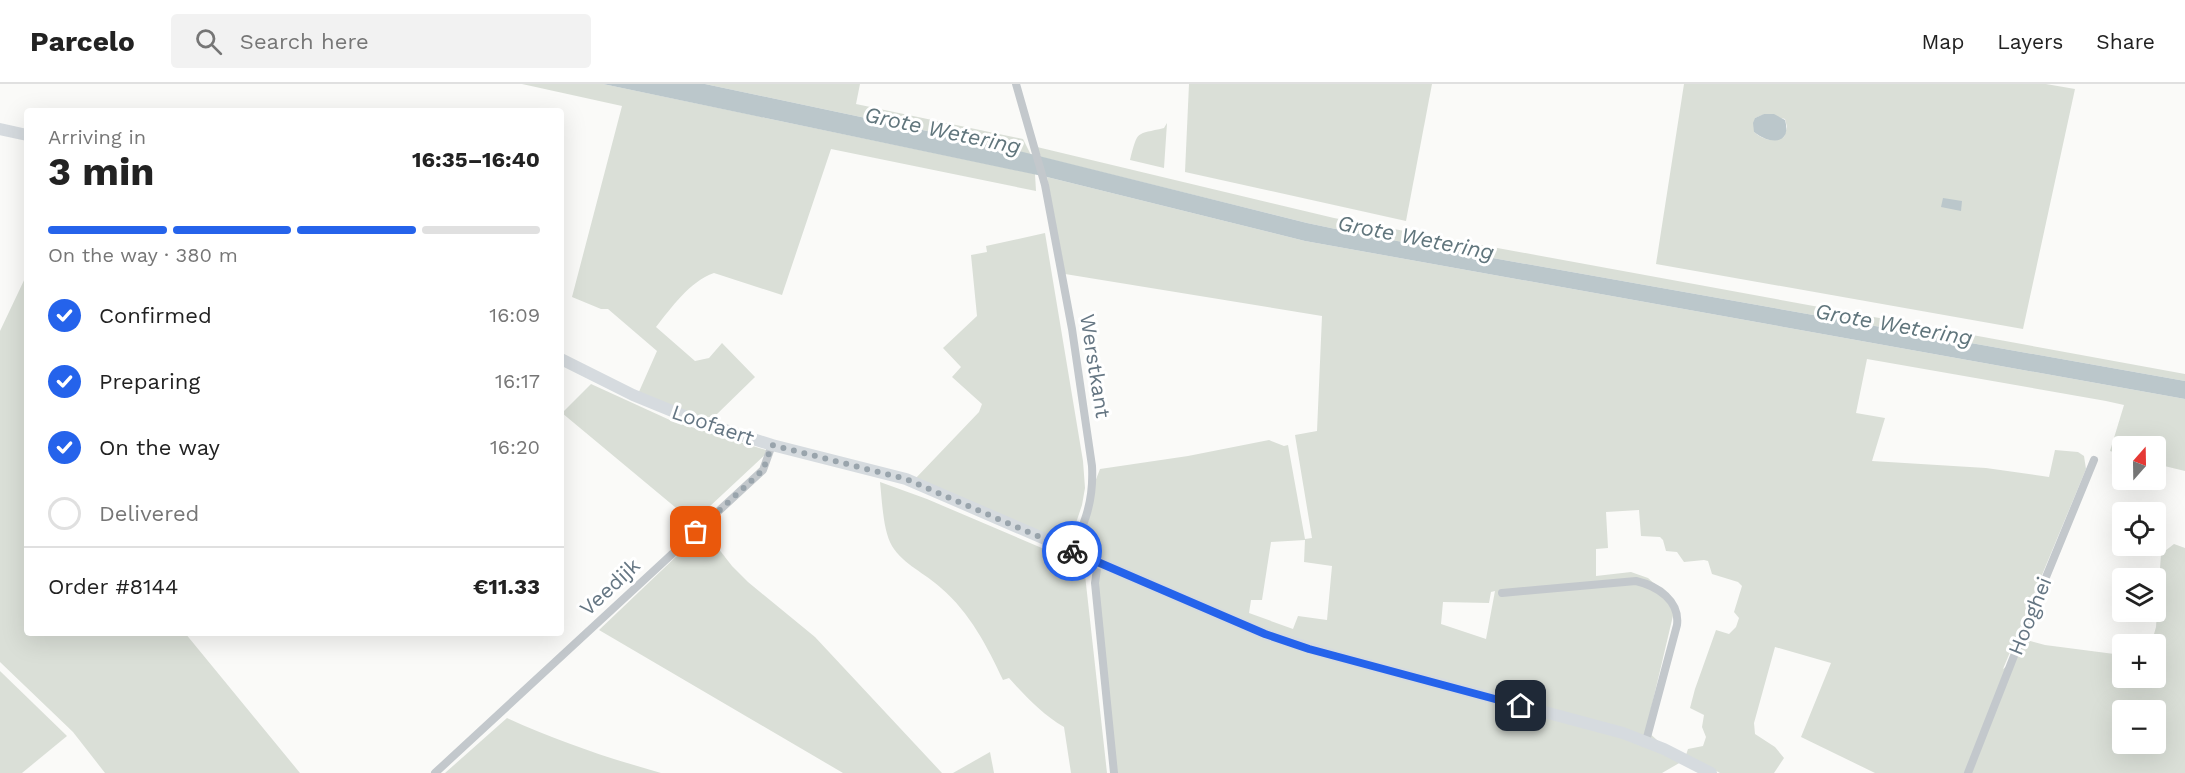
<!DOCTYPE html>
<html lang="en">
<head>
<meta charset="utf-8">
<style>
  :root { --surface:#fff; --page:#f2f2f2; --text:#222; --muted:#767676; --line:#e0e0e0; --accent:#2563eb }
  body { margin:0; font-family:"Work Sans",sans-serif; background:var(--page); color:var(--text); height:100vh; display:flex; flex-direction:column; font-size:22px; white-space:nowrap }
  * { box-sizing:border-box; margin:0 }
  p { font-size:20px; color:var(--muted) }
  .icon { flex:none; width:33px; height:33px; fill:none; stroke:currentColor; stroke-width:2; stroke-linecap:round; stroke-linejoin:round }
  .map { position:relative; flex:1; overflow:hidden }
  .side { position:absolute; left:24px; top:24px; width:540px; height:528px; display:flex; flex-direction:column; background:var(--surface); border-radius:6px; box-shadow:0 6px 24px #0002 }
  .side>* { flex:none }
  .needle { width:39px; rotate:20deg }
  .buttons { position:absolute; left:2112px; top:352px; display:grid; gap:12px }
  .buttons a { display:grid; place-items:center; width:54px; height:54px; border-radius:6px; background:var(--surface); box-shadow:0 6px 24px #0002; font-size:30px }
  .pin { position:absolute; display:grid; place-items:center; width:51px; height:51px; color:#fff; margin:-26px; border-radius:12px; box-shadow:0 3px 9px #0006 }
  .courier { position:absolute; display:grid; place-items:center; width:60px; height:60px; margin:-30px; border:4px solid #2563eb; border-radius:50%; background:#fff; color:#222; box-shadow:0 2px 8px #0007 }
  .overview em { font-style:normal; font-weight:700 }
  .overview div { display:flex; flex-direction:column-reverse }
  .overview { display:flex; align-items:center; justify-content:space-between; height:102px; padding:0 24px }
  h1 { font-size:39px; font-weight:700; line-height:45px }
  .bar { display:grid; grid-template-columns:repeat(4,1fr); gap:9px 6px; align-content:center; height:72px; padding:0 24px }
  .bar i { height:8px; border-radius:4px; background:var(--line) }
  .bar .current { background:var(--accent) }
  .bar p { grid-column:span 4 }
  .line { display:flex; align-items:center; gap:15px; padding:0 24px; border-top:2px solid var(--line) }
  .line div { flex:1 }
  ol { padding:0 24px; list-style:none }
  li { display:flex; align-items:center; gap:18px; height:66px }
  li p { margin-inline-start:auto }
  li .icon { padding:6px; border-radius:50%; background:var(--accent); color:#fff; stroke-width:4 }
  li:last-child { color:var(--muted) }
  li i { width:33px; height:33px; border:3px solid var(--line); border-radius:50% }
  header { display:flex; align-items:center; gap:36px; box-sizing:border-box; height:84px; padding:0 30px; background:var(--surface); border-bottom:2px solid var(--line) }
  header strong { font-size:28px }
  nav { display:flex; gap:33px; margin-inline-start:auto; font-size:21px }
  .search { width:420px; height:54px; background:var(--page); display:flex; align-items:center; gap:15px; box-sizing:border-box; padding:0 21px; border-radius:6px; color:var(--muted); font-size:22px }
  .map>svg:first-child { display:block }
</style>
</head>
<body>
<header>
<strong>Parcelo</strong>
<div class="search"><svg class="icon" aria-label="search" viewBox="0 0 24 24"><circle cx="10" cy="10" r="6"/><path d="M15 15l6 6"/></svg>Search here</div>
<nav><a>Map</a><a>Layers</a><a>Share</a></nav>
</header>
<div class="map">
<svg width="2185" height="689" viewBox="0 0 2185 689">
  <rect width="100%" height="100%" fill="#fafaf8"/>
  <g fill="#dadfd7" fill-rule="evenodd">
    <path d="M522 0H603L1035 90 1036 107 831 65 782 211 714 189C689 198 672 223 656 243L695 277 709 274 722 259 755 293 715 332 707 336 638 310 657 267 608 225H601L572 213 622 22Z"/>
    <path d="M705 0H860L856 20 1023 55 1031 71 1007 64Z"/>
    <path d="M1189 0H1432L1406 137 1185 88Z"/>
    <path d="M1684 0H2046L2075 5 2023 245 1656 180ZM1765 30 1785 35 1787 43 1784 53C1771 57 1765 57 1754 48L1755 34Z"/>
    <path d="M1167 39 1164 84 1130 76C1138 45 1136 51 1164 44Z"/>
    <path d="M1037 63 1334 134 2185 290V297L1369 152 1307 139 1041 73Z"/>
    <path d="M1047 93 1305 157 2185 315V387L2156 380V363H2122V371L2110 367 2124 321 2106 317 1867 275 1856 329 1885 334 1872 377 1986 384 2049 393 2055 366 2078 368 2084 372 2086 385 2003 585 2015 575 2023 555 2045 561 2122 571V594H2156V561H2151L2156 543 2161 470 2174 460 2185 464V689H1875L1801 653 1831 579 1775 563 1754 639 1755 650 1775 663 1784 674 1774 689H1720L1686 671 1688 665 1703 662 1706 653 1702 643 1704 631 1690 624 1695 605 1716 546 1729 550 1736 543 1739 534 1734 528 1742 502 1738 498 1712 490 1708 477 1704 476 1684 478 1677 468 1666 467 1663 456 1660 453 1641 452 1639 426 1606 428 1608 464 1596 465V492L1631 488 1648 494 1676 519 1646 646 1681 678 1662 689H1115L1095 473 1085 468 1082 460 1095 398 1100 385 1188 372 1269 356 1284 362 1288 361 1305 455 1312 454 1295 351 1317 347 1322 232 1065 190ZM1305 456 1304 478 1332 482 1327 536 1298 532 1293 545 1249 529 1251 516H1262L1271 458ZM1495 507 1486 555 1441 540 1443 518 1489 519 1491 508ZM2122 627H2156V660H2122Z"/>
    <path d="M1045 149 1083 377 1085 404 1082 421 1069 460 915 395 979 328 982 320 952 293 961 283 943 264 977 232 971 171 987 168 986 162Z"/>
    <path d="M27 190V549H185L300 689H105L73 648 0 578V247Z"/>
    <path d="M591 300 672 337 769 367 693 438 562 329Z"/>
    <path d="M880 398 927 415 1084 482 1107 689H1071L1064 643C1042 630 1026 613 1009 594L1003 596C987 562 970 529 941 504 925 489 904 481 892 462 883 447 882 416 880 398Z"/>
    <path d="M704 446 732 482 748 498 815 553 942 689H843L599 546Z"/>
    <path d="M0 587 67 652 22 689H0Z"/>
    <path d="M507 634C557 657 608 674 661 689H445Z"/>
    <path d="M990 668 994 689H953Z"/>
  </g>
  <g fill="#bbc7cb">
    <path d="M603 0H705L1007 64 1307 139 1369 152 2185 297V315L1305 157 1047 93Z"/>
    <path d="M1764 30H1774L1785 36C1792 62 1769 60 1754 48L1753 39 1755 34Z"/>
    <path d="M1943 114 1962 117 1961 127 1941 123Z"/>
  </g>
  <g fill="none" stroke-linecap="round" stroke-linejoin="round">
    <g stroke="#c3c8cc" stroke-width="8">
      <path d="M1016 0 1045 101 1072 245 1092 382C1094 419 1084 440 1070 473"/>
      <path d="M1098 478 1095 499 1114 689"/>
      <path d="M1502 509 1636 497C1658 502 1680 517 1677 541L1646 657"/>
      <path d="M435 689 763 386 772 361"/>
      <path d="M1968 689 2021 554 2094 376"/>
    </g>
    <g stroke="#d6dbdf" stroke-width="12">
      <path d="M0 45 27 51"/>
      <path d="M561 275 633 311 694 336 772 361 906 395 1265 550 1332 571 1623 649 1664 665 1711 689"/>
    </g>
  </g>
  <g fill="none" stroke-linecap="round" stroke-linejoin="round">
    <path stroke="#99a4ac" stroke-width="6" stroke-dasharray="0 10.8" d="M696 448 763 386 772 361 906 395 1072 467"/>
    <path stroke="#2563eb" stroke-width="8" d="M1072 467 1265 550 1309 565 1521 622"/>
  </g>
  <g text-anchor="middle" stroke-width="6" stroke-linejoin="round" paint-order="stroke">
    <g font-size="21" fill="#657683" stroke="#fff">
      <text transform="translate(1095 282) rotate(81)" y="7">Werstkant</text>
      <text transform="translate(713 341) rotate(19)" y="7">Loofaert</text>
      <text transform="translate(610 503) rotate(-43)" y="7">Veedijk</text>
      <text transform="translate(2030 532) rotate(-68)" y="7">Hooghei</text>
    </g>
    <g font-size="22" font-style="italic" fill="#60757c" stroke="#fff">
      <text transform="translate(943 46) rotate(12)" y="8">Grote Wetering</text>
      <text transform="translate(1416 153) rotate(11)" y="8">Grote Wetering</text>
      <text transform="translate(1894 240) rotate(10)" y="8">Grote Wetering</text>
    </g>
  </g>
</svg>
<div class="buttons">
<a><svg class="needle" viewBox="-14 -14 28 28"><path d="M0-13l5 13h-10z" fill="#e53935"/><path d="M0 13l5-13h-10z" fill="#767676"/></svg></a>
<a><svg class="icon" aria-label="locate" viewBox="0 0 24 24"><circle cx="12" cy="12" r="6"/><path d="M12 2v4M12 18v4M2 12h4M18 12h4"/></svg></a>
<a><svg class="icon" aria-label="layers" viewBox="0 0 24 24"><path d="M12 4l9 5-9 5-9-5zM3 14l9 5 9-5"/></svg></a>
<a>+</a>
<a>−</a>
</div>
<div class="pin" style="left:696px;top:448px;background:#ea580c"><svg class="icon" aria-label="bag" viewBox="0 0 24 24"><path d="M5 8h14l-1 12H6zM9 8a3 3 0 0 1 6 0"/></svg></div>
<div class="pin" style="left:1521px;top:622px;background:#1f2937"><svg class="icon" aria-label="home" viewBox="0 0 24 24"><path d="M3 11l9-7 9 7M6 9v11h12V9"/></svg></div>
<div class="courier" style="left:1072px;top:467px"><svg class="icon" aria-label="bike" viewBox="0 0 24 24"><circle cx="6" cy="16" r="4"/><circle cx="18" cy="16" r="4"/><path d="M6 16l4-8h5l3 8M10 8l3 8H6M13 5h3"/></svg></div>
<section class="side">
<div class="overview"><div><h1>3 min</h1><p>Arriving in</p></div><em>16:35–16:40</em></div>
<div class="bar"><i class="current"></i><i class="current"></i><i class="current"></i><i></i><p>On the way · 380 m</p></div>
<ol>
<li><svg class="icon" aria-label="check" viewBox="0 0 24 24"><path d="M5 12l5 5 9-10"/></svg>Confirmed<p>16:09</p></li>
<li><svg class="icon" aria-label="check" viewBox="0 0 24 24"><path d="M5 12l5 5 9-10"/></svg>Preparing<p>16:17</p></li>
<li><svg class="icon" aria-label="check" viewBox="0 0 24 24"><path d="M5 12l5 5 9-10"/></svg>On the way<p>16:20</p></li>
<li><i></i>Delivered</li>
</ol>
<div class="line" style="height:78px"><div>Order #8144</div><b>€11.33</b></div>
</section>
</div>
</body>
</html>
